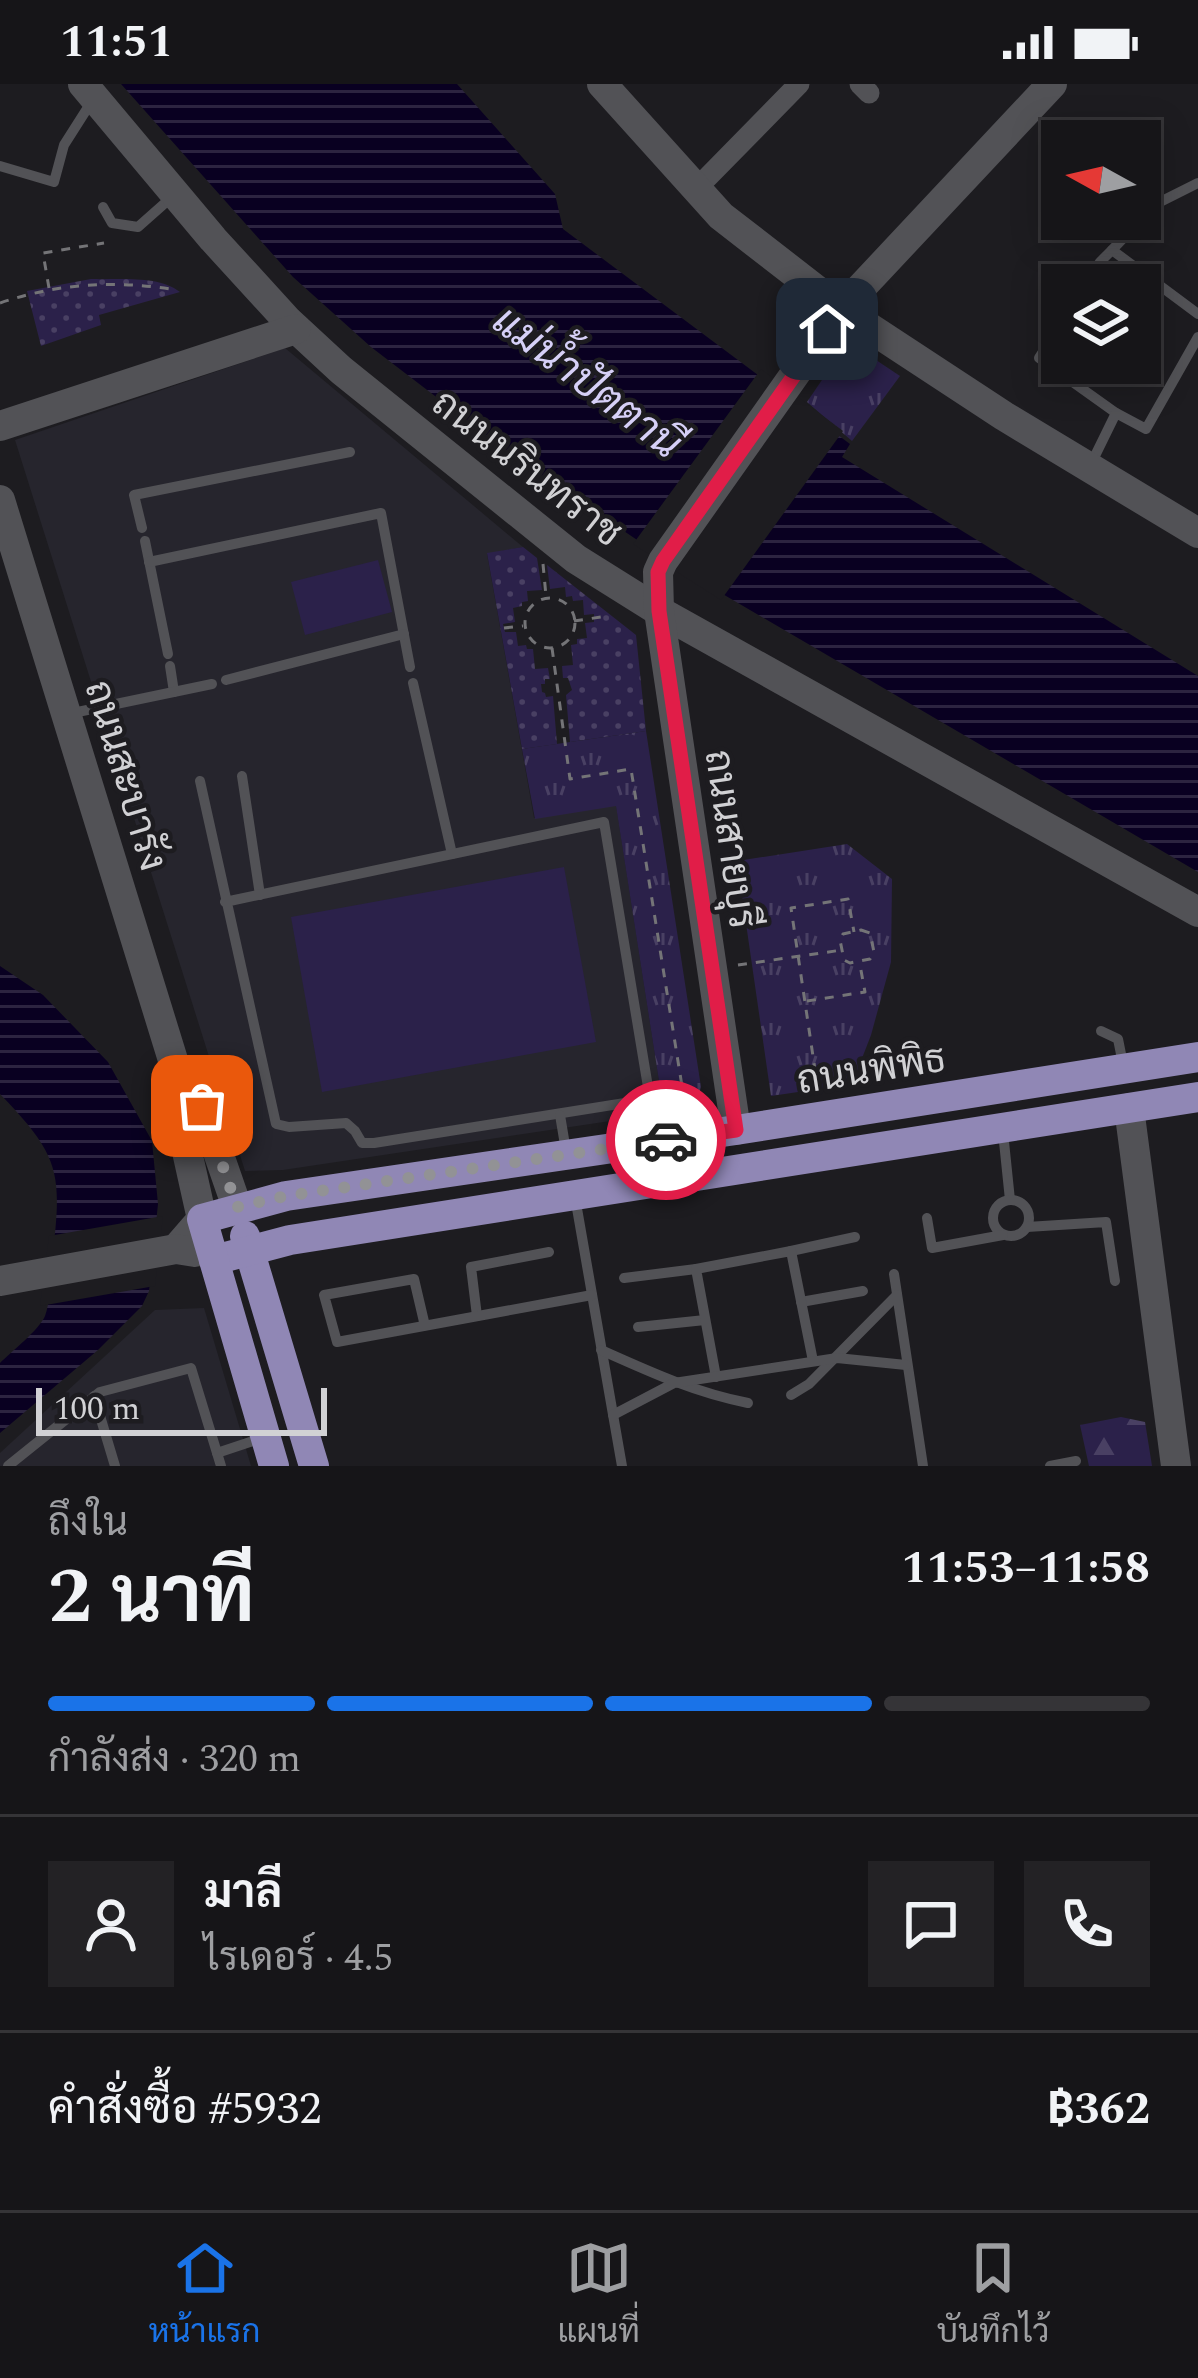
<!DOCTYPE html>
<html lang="th">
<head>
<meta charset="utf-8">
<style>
  :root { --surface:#161518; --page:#232225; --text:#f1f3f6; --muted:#9e9fa2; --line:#353437; --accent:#1a73e8 }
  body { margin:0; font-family:Spectral,Sarabun,serif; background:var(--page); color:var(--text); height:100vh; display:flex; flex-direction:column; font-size:45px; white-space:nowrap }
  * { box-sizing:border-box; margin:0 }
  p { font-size:39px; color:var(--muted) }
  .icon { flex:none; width:66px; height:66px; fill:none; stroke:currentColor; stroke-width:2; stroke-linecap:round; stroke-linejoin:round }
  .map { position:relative; height:1382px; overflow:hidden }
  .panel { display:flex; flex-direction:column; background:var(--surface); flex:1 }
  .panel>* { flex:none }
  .needle { width:78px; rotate:278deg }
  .controls { position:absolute; left:1041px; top:36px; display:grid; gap:24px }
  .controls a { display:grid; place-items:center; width:120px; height:120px; border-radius:0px; background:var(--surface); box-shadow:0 6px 30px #0003,0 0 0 3px var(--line); font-size:60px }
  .scale { position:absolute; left:36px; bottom:30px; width:291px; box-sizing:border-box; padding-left:12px; border:6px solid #d1d1d4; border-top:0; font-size:33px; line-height:42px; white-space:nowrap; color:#d1d1d4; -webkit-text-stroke:9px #1d1c20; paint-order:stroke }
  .pin { position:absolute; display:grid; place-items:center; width:102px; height:102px; color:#fff; margin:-51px; border-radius:24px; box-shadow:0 6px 18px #0006 }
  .courier { position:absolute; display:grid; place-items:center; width:120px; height:120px; margin:-60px; border:9px solid #e11d48; border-radius:50%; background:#fff; color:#222; box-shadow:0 3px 15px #0007 }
  .overview em { font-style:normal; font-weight:700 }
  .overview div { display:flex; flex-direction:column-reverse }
  .overview { display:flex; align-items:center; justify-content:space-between; height:204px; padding:0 48px }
  h1 { font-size:78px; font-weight:700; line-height:90px }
  .bar { display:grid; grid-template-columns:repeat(4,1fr); gap:18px 12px; align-content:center; height:144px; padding:0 48px }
  .bar i { height:15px; border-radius:9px; background:var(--line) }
  .bar .on { background:var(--accent) }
  .bar p { grid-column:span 4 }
  .line { display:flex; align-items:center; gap:30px; padding:0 48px; border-top:3px solid var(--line) }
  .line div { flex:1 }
  .round { display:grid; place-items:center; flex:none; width:126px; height:126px; border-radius:0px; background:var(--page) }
  .status { display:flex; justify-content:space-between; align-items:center; height:84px; padding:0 60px; background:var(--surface); direction:ltr }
  .status svg { height:33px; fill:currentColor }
  .dock { display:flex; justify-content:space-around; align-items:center; height:168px; border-top:3px solid var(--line); background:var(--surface); font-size:33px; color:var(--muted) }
  .dock a { display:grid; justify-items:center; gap:6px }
  .dock .on { color:var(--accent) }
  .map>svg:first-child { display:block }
</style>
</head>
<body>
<div class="status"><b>11:51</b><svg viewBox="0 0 49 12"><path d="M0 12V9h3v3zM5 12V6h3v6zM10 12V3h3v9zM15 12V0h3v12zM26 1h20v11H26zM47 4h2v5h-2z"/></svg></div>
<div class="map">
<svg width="1198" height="1382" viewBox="0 0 1198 1382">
  <defs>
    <pattern id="grass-dots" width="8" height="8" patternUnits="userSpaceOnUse" patternTransform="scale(3)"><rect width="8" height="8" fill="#2b214a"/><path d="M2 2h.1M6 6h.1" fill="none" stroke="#494063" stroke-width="1.8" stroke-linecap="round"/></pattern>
    <pattern id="forest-firs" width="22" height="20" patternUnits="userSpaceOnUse" patternTransform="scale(3)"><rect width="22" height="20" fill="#2b214a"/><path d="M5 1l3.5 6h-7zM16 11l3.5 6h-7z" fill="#494063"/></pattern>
    <pattern id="park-tufts" width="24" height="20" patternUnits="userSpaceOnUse" patternTransform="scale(3)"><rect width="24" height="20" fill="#2b214a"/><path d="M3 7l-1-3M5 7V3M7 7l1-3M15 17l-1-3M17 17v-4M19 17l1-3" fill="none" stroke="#494063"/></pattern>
    <pattern id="water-rules" width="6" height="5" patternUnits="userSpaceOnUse" patternTransform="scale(3)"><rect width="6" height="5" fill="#090021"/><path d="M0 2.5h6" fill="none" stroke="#2c2440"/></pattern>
  </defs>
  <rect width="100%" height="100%" fill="#1d1c20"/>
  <g fill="#26252d">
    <path d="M285 264 523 463 487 470 534 734 616 721 664 1029 283 1086 245 1087 15 356Z"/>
    <path d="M204 1224 251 1382H0V1369L155 1226Z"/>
  </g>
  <g fill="url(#grass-dots)">
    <path d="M91 195C119 196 158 191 180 208L99 231 101 241 41 262 27 207Z"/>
    <path d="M523 463 537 474 542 506 527 507 528 517 522 518V522L513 524 515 538 503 540 505 548H516L518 562 526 561 527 565H533L535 585 548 584 550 595H545V600H541L542 608 545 609 546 613 553 612 557 660 522 665 487 469Z"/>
    <path d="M547 481 636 551 646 647 570 658 566 611 572 606 568 594H563L562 582 573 581 571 561 577 560V555L587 554 585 539 594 538V530L584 531 583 516 573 517 572 512 566 513 565 503 550 505Z"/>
  </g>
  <path fill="url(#forest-firs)" d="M1121 1333 1145 1338 1152 1382H1089L1080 1341Z"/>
  <g fill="url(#park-tufts)">
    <path d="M851 265 867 270 900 292 852 357 807 318 841 268Z"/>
    <path d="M646 647 701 1003C694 1028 687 1026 664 1029L616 722 535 735 522 665Z"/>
    <path d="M847 760 892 795 891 878 871 951 852 1000 771 1012 737 777Z"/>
  </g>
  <g fill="#2b214a">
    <path d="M378 476 392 528 305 551 291 498Z"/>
    <path d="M564 783 596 958 322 1008 291 833Z"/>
  </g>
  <g fill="url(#water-rules)">
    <path d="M121 0H457L555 110 563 145 850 360 842 373 1198 592V788L680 485 516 374 371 263 293 193Z"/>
    <path d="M0 882 43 911 108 978 152 1057 158 1120 149 1207 142 1222 98 1266 0 1349V1279C11 1268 39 1246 45 1232 51 1217 49 1193 52 1177 62 1090 62 1074 0 1010Z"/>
  </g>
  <g fill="#1d1c20">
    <path d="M761 285 843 347 721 516 633 460Z"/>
    <path d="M163 1132 155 1202 40 1222 49 1152Z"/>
  </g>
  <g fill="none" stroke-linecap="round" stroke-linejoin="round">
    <g stroke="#747477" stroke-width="3" stroke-dasharray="9 9" stroke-linecap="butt">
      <path d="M49 204 43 169 104 159"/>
      <path d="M0 219C59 199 115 196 177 206"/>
      <path d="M543 480 546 512"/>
      <circle cx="550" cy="539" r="25"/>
      <path d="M574 537 601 533"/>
      <path d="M504 544 523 542"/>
      <path d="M552 564 570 695 631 685 686 1027"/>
      <path d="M861 846 870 849 874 868 870 875 850 879 844 876 840 856 843 850Z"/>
      <path d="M738 881 842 866"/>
      <path d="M807 917 865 908 860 881"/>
      <path d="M818 1006 791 824 848 815 854 848"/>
    </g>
    <g stroke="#525256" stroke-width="10">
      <path d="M0 82 54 98 64 61 92 17"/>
      <path d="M103 123 112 139 138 143 173 112"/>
      <path d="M1112 166 1156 120 1198 99"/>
      <path d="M1085 201 1100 178 1112 166 1198 230"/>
      <path d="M1062 238 1039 274 1116 329"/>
      <path d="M1091 380 1116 329 1146 345 1198 253"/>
      <path d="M142 444 134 411 350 368"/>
      <path d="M145 457 168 570"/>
      <path d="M149 478 381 429 410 583"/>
      <path d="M170 582 174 608"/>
      <path d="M226 596 404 550"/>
      <path d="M413 599 452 770"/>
      <path d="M68 630 212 600"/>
      <path d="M242 692 260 811"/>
      <path d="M200 697 276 1040 289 1043 346 1039 355 1047 362 1059H374L650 1015 604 738 225 818"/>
      <path d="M1101 947 1118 955 1123 980"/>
      <path d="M560 1031 566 1067"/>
      <path d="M1003 1048 1010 1116"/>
      <path d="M575 1113 622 1382"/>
      <circle cx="1011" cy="1134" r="18"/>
      <path d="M927 1134 932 1164 1003 1151"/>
      <path d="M1027 1143 1106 1138 1115 1197"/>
      <path d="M791 1167 855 1153"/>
      <path d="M894 1190 923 1382"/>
      <path d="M624 1194 696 1185"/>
      <path d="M801 1218 863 1207"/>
      <path d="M477 1232 471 1183 549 1168"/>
      <path d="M425 1242 414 1195 324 1211 337 1258C422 1242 507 1227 592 1211"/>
      <path d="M638 1243 705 1236"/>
      <path d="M601 1266C650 1288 696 1309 748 1319"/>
      <path d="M716 1293 696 1185 791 1167 813 1277"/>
      <path d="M791 1311 809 1300 897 1211"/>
      <path d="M94 1312 115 1382"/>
      <path d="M613 1331 674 1299 837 1274 906 1281"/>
      <path d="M217 1369 265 1353"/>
      <path d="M8 1382 100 1308 191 1284 221 1382"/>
      <path d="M1050 1382 1076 1377"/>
    </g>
    <g stroke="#525256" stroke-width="21">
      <path d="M860 0 869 9"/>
      <path d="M696 105 799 0"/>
    </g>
    <g stroke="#525256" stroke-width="30">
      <path d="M83 0 213 155 288 237 341 286 576 475 659 527 1198 828"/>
      <path d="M602 0 721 132 841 225 1004 332 1198 449"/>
      <path d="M0 342 296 245"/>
      <path d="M0 416 177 989 178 1027 202 1135 176 1165"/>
      <path d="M177 989 202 1022 237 1123"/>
      <path d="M1129 1024 1176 1382"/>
      <path d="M736 1046 659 527 658 488 663 477 841 225 1052 0"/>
      <path d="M0 1197 176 1165 195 1168"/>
    </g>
    <g stroke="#9087b5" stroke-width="30">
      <path d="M245 1152 314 1382"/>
      <path d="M214 1176 290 1156 1198 1013"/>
      <path d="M274 1382 202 1135 286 1112 736 1046 1198 973"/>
    </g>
  </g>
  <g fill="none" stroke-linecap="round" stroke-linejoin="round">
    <path stroke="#929295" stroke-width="12" stroke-dasharray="0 21.6" d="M202 1022 237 1123 286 1112 666 1056"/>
    <path stroke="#e11d48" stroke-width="15" d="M666 1056 736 1046 659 527 658 488 663 477 827 245"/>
  </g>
  <g text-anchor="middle" stroke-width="9" stroke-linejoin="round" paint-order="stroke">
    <g font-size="39" fill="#d1d1d4" stroke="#1d1c20">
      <text transform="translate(528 383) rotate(38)" y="14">ถนนนรินทราช</text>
      <text transform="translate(127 691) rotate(73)" y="14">ถนนสะบารัง</text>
      <text transform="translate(732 755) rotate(82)" y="14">ถนนสายบุรี</text>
      <text transform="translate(871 984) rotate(-9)" y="14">ถนนพิพิธ</text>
    </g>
    <g font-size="42" font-style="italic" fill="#d6d0f7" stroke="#1d1c20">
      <text transform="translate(588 297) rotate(37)" y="15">แม่น้ำปัตตานี</text>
    </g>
  </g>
</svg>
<div class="controls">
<a><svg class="needle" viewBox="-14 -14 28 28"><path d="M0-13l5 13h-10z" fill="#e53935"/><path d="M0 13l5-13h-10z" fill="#9e9fa2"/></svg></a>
<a><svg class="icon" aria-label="layers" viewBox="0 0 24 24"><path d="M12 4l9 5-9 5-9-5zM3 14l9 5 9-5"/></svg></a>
</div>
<div class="scale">100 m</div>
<div class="pin" style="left:202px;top:1022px;background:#ea580c"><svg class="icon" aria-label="bag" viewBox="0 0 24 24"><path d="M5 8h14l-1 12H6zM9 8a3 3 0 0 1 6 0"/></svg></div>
<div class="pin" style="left:827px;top:245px;background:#1f2937"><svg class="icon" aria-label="home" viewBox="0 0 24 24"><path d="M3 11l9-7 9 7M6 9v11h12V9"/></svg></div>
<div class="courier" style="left:666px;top:1056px"><svg class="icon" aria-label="car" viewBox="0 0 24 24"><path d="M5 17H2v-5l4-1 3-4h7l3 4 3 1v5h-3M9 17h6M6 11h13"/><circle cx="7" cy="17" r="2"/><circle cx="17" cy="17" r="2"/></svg></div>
</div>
<section class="panel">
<div class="overview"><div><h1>2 นาที</h1><p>ถึงใน</p></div><em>11:53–11:58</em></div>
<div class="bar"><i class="on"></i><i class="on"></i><i class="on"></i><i></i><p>กำลังส่ง · 320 m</p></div>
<div class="line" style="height:216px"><a class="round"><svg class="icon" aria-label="person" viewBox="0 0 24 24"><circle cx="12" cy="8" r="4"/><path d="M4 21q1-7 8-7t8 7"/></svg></a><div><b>มาลี</b><p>ไรเดอร์ · 4.5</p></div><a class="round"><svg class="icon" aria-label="chat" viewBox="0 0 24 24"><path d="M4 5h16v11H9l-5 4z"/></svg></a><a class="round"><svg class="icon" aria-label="phone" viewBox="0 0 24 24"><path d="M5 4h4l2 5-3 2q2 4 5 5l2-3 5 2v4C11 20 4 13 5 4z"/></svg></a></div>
<div class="line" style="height:156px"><div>คำสั่งซื้อ #5932</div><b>฿362</b></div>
</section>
<nav class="dock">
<a class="on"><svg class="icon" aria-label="home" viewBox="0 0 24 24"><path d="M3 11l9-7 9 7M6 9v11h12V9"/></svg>หน้าแรก</a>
<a><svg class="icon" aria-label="map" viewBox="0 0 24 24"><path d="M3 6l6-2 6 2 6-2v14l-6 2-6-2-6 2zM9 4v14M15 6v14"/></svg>แผนที่</a>
<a><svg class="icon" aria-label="saved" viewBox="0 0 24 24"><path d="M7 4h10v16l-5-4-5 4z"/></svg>บันทึกไว้</a>
</nav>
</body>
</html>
